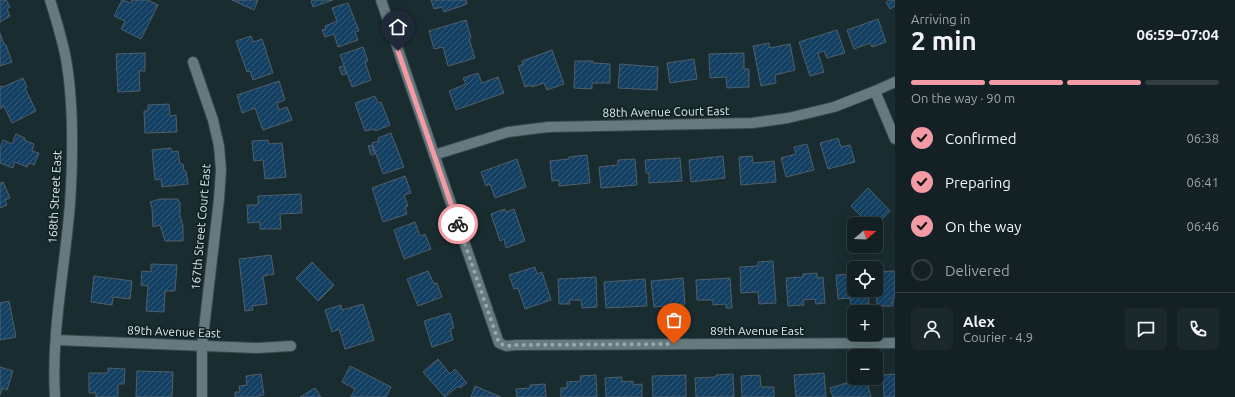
<!DOCTYPE html>
<html lang="en">
<head>
<meta charset="utf-8">
<style>
  :root { --surface:#132124; --page:#1c292c; --text:#f1f3f6; --muted:#9da3a6; --line:#323e41; --accent:#f49aa4 }
  body { margin:0; font-family:Ubuntu,sans-serif; background:var(--page); color:var(--text); height:100vh; display:flex; flex-direction:column; font-size:15px; white-space:nowrap }
  * { box-sizing:border-box; margin:0 }
  p { font-size:13px; color:var(--muted) }
  .icon { flex:none; width:22px; height:22px; fill:none; stroke:currentColor; stroke-width:2; stroke-linecap:round; stroke-linejoin:round }
  .map { position:relative; flex:1; overflow:hidden }
  .sheet { display:flex; flex-direction:column; background:var(--surface); width:340px }
  .sheet>* { flex:none }
  .needle { width:26px; rotate:71deg }
  .controls { position:absolute; left:847px; top:217px; display:grid; gap:8px }
  .controls a { display:grid; place-items:center; width:36px; height:36px; border-radius:6px; background:var(--surface); box-shadow:0 4px 16px #0002,0 0 0 1px var(--line); font-size:20px }
  .pin { position:absolute; display:grid; place-items:center; width:34px; height:34px; color:#fff; margin:-41px -17px; border-radius:50% 50% 50% 0; rotate:-45deg; box-shadow:0 0 4px #0007 }
  .pin .icon { rotate:45deg }
  .courier { position:absolute; display:grid; place-items:center; width:40px; height:40px; margin:-20px; border:3px solid #f49aa4; border-radius:50%; background:#fff; color:#222; box-shadow:0 1px 5px #0007 }
  .headline em { font-style:normal; font-weight:700 }
  .headline div { display:flex; flex-direction:column-reverse }
  .headline { display:flex; align-items:center; justify-content:space-between; height:68px; padding:0 16px }
  h1 { font-size:26px; font-weight:700; line-height:30px }
  .bar { display:grid; grid-template-columns:repeat(4,1fr); gap:6px 4px; align-content:center; height:48px; padding:0 16px }
  .bar i { height:5px; border-radius:3px; background:var(--line) }
  .bar .selected { background:var(--accent) }
  .bar p { grid-column:span 4 }
  .line { display:flex; align-items:center; gap:10px; padding:0 16px; border-top:1px solid var(--line) }
  .line div { flex:1 }
  .round { display:grid; place-items:center; flex:none; width:42px; height:42px; border-radius:6px; background:var(--page) }
  ol { padding:0 16px; list-style:none }
  li { display:flex; align-items:center; gap:12px; height:44px }
  li p { margin-inline-start:auto }
  li .icon { padding:4px; border-radius:50%; background:var(--accent); color:#111; stroke-width:4 }
  li:last-child { color:var(--muted) }
  li i { width:22px; height:22px; border:2px solid var(--line); border-radius:50% }
  main { display:flex; flex:1; min-height:0 }
  .map>svg:first-child { display:block }
</style>
</head>
<body>
<main>
<div class="map">
<svg width="895" height="397" viewBox="0 0 895 397">
  <defs>
    <pattern id="building-hatch" width="6" height="6" patternUnits="userSpaceOnUse"><rect width="6" height="6" fill="#134062"/><path d="M-1 1l2-2M0 6l6-6M5 7l2-2" fill="none" stroke="#355c79"/></pattern>
  </defs>
  <rect width="100%" height="100%" fill="#192c30"/>
  <g fill="url(#building-hatch)" stroke="#515e6a">
    <path d="M0 0H6L10 7 7 9 10 16 0 22Z"/>
    <path d="M122 0 131 3 132 0H148L158 5 141 39 121 29 125 21 114 16Z"/>
    <path d="M232 0H258L254 10Z"/>
    <path d="M313 0H333L313 7 311 1Z"/>
    <path d="M431 0H466L467 4 444 12 442 7 434 9Z"/>
    <path d="M889 0H895V6L890 9 886 2Z"/>
    <path d="M348 3 359 31 355 32 358 40 338 47 334 34 325 37 322 30 326 29 325 26 337 21 332 8Z"/>
    <path d="M878 19 886 42 872 47 870 43 854 49 847 30Z"/>
    <path d="M466 20 471 38 469 39 475 58 448 66 443 47 434 49 429 31Z"/>
    <path d="M837 30 845 53 827 58 824 51 818 53 824 72 810 76 799 42Z"/>
    <path d="M0 33 4 44 6 45 12 62 0 66Z"/>
    <path d="M251 36 253 42 262 39 273 73 253 80 250 71 247 72 236 41Z"/>
    <path d="M769 43 770 48 790 44 795 70 775 75 776 83 761 86 753 46Z"/>
    <path d="M363 47 368 61 365 62 371 80 352 87 340 55Z"/>
    <path d="M552 50 564 84 547 90 544 83 532 87 531 85 525 87 518 66 523 64 522 61Z"/>
    <path d="M145 53V71H139L140 91 118 92 116 54Z"/>
    <path d="M744 53V69H749V87L727 88 726 77 710 78 709 54Z"/>
    <path d="M694 59 697 79 670 83 667 63Z"/>
    <path d="M575 61H593V63L610 64V83H592V89L574 88Z"/>
    <path d="M620 64 658 67 657 90 618 88Z"/>
    <path d="M344 66 346 74 342 75 339 67Z"/>
    <path d="M478 73 482 83 498 77 504 93 456 110 449 91 466 84 463 78Z"/>
    <path d="M23 78 27 87 25 88 36 111 12 123 4 106 0 109V86L3 87Z"/>
    <path d="M279 81 285 100 277 103 279 110 287 107 292 120 263 130 255 108 242 113 237 95Z"/>
    <path d="M375 96 378 103 381 102 390 125 375 131 374 129 365 131 355 103Z"/>
    <path d="M169 104 170 116 176 115 177 132 145 133 144 111H148V105Z"/>
    <path d="M391 133 404 167 383 174 372 143 379 141 378 138Z"/>
    <path d="M16 134 25 138 24 140 34 144 32 151 39 153 34 165 29 163 27 167 15 162 13 168 0 163V148L3 140 12 144Z"/>
    <path d="M838 138 841 147 850 145 855 162 828 169 820 143Z"/>
    <path d="M268 140 269 144 282 143 286 177 265 179 263 160 254 161 252 141Z"/>
    <path d="M807 144 814 170 786 177 781 158 796 154 794 147Z"/>
    <path d="M372 145 375 154 371 155 368 146Z"/>
    <path d="M171 148 172 152 178 151 180 164H183L184 171H186L188 184 162 187 161 179 155 180 152 150Z"/>
    <path d="M587 155 590 183 559 186V180L552 181 550 161 569 159V157Z"/>
    <path d="M723 156 725 178 691 182 689 160Z"/>
    <path d="M752 156 753 163 774 161 776 182 741 185 739 157Z"/>
    <path d="M680 158 682 181 649 183V173H646L645 160Z"/>
    <path d="M517 159 526 187 495 198 490 184 486 186 481 172Z"/>
    <path d="M635 159 637 185 601 188 599 167 618 165V160Z"/>
    <path d="M405 176 411 193 404 195 408 206 405 207 407 214 383 222 372 188Z"/>
    <path d="M3 182 10 198 5 200 7 205 0 208V183Z"/>
    <path d="M868 188 890 211 876 225V224H869L851 206Z"/>
    <path d="M301 194 302 213 280 214 281 229H260V222L248 223 247 205H258V196Z"/>
    <path d="M160 199H178L180 203V216L183 226V241H165L160 225 153 227 152 208 150 202Z"/>
    <path d="M505 209 506 212 514 209 525 241 506 248 504 239 500 241 491 214Z"/>
    <path d="M415 222 420 236 425 234 431 249 404 259 394 230Z"/>
    <path d="M271 255 274 274 263 276 267 304 252 306 253 310 245 311 239 259Z"/>
    <path d="M773 261 776 303 759 304 758 292 741 293 740 267 758 266V262Z"/>
    <path d="M312 262 334 285 318 301 296 278Z"/>
    <path d="M151 264 177 265 175 291H165L164 312 146 311 148 286 141 285 142 271 151 272Z"/>
    <path d="M535 267 537 274 542 272 551 300 525 309 518 288 514 289 509 275Z"/>
    <path d="M428 271 434 284 437 283 442 297 418 306 407 279Z"/>
    <path d="M895 271V298H893V306H877L876 272Z"/>
    <path d="M817 273V278L823 277 825 303 816 304 815 299 803 300 804 305 788 306 786 278 803 277V274Z"/>
    <path d="M854 274V290H868L869 304 851 306 850 298 838 299 836 275Z"/>
    <path d="M94 276 132 281 130 299 113 297 112 305 91 302Z"/>
    <path d="M596 277 597 307 582 308 581 300H569L570 304H559L558 279Z"/>
    <path d="M683 278 685 304 654 307 651 281Z"/>
    <path d="M730 278 732 308H726V304L713 305V300H697L696 280Z"/>
    <path d="M645 279 647 306 606 308 604 282Z"/>
    <path d="M9 301 16 337 0 340V303Z"/>
    <path d="M363 304 374 340 345 349 339 329 332 332 325 310 341 305 342 310Z"/>
    <path d="M450 313 454 328 450 329 453 340 432 347 424 321Z"/>
    <path d="M438 359 450 374 455 369 467 383 460 388 458 386 445 397 423 372Z"/>
    <path d="M350 366 391 387 386 397H351L355 389 342 382Z"/>
    <path d="M0 367 13 371 7 390 3 388 0 395Z"/>
    <path d="M108 368 125 369 124 384H118V397H96V393H89V373H108Z"/>
    <path d="M137 371 173 372 172 397H136Z"/>
    <path d="M824 373 826 397H796L794 375Z"/>
    <path d="M261 374 264 395 257 396V397H235V392H240L239 386 247 385 246 376Z"/>
    <path d="M733 374 734 397H696L695 378 716 377V375Z"/>
    <path d="M895 374V397H884L883 375Z"/>
    <path d="M596 375 597 397H561V388H567V382L581 381 580 376Z"/>
    <path d="M686 375V397H653L652 376Z"/>
    <path d="M760 375 761 387H774V397H742L741 376Z"/>
    <path d="M622 377V382L633 381V385L642 384V397H606L605 378Z"/>
    <path d="M863 378H866L871 397H833L830 388Z"/>
    <path d="M545 384 546 397H517L516 389 530 388V385Z"/>
    <path d="M475 386 501 397H471Z"/>
    <path d="M315 388 321 397H300Z"/>
  </g>
  <g fill="none" stroke-linecap="round" stroke-linejoin="round">
    <g stroke="#38474b" stroke-width="12">
      <g id="minor">
        <path d="M381 0 499 343 506 346 516 345 895 343"/>
        <path d="M193 62 213 120 219 146 221 170 219 199 202 346V397"/>
        <path d="M875 91 895 139"/>
        <path d="M434 155 508 132 548 127 752 123 788 118 834 107 875 91 895 82"/>
        <path d="M56 340 258 348 291 346"/>
      </g>
    </g>
    <g stroke="#38474b" stroke-width="12">
      <path id="tertiary" d="M50 0C56 19 62 38 66 59 74 105 73 157 70 204 65 268 51 333 55 397"/>
    </g>
    <use href="#minor" stroke="#65797e" stroke-width="10"/>
    <use href="#tertiary" stroke="#65797e" stroke-width="10"/>
  </g>
  <g fill="none" stroke-linecap="round" stroke-linejoin="round">
    <path stroke="#9aa8ab" stroke-width="4" stroke-dasharray="0 7.2" d="M458 224 499 343 506 346 516 345 674 344"/>
    <path stroke="#f49aa4" stroke-width="5" d="M398 51 458 224"/>
  </g>
  <g text-anchor="middle" stroke-width="3.5" stroke-linejoin="round" paint-order="stroke">
    <g font-size="12" fill="#dfeaed" stroke="#102226">
      <text transform="translate(666 112) rotate(-1)" y="4">88th Avenue Court East</text>
      <text transform="translate(55 197) rotate(-87)" y="4">168th Street East</text>
      <text transform="translate(201 227) rotate(-85)" y="4">167th Street Court East</text>
      <text x="757" y="335">89th Avenue East</text>
      <text transform="translate(174 332) rotate(2)" y="4">89th Avenue East</text>
    </g>
  </g>
</svg>
<div class="controls">
<a><svg class="needle" viewBox="-14 -14 28 28"><path d="M0-13l5 13h-10z" fill="#e53935"/><path d="M0 13l5-13h-10z" fill="#9da3a6"/></svg></a>
<a><svg class="icon" aria-label="locate" viewBox="0 0 24 24"><circle cx="12" cy="12" r="6"/><path d="M12 2v4M12 18v4M2 12h4M18 12h4"/></svg></a>
<a>+</a>
<a>−</a>
</div>
<div class="pin" style="left:674px;top:344px;background:#ea580c"><svg class="icon" aria-label="bag" viewBox="0 0 24 24"><path d="M5 8h14l-1 12H6zM9 8a3 3 0 0 1 6 0"/></svg></div>
<div class="pin" style="left:398px;top:51px;background:#1f2937"><svg class="icon" aria-label="home" viewBox="0 0 24 24"><path d="M3 11l9-7 9 7M6 9v11h12V9"/></svg></div>
<div class="courier" style="left:458px;top:224px"><svg class="icon" aria-label="bike" viewBox="0 0 24 24"><circle cx="6" cy="16" r="4"/><circle cx="18" cy="16" r="4"/><path d="M6 16l4-8h5l3 8M10 8l3 8H6M13 5h3"/></svg></div>
</div>
<section class="sheet">
<div class="headline"><div><h1>2 min</h1><p>Arriving in</p></div><em>06:59–07:04</em></div>
<div class="bar"><i class="selected"></i><i class="selected"></i><i class="selected"></i><i></i><p>On the way · 90 m</p></div>
<ol>
<li><svg class="icon" aria-label="check" viewBox="0 0 24 24"><path d="M5 12l5 5 9-10"/></svg>Confirmed<p>06:38</p></li>
<li><svg class="icon" aria-label="check" viewBox="0 0 24 24"><path d="M5 12l5 5 9-10"/></svg>Preparing<p>06:41</p></li>
<li><svg class="icon" aria-label="check" viewBox="0 0 24 24"><path d="M5 12l5 5 9-10"/></svg>On the way<p>06:46</p></li>
<li><i></i>Delivered</li>
</ol>
<div class="line" style="height:72px"><a class="round"><svg class="icon" aria-label="person" viewBox="0 0 24 24"><circle cx="12" cy="8" r="4"/><path d="M4 21q1-7 8-7t8 7"/></svg></a><div><b>Alex</b><p>Courier · 4.9</p></div><a class="round"><svg class="icon" aria-label="chat" viewBox="0 0 24 24"><path d="M4 5h16v11H9l-5 4z"/></svg></a><a class="round"><svg class="icon" aria-label="phone" viewBox="0 0 24 24"><path d="M5 4h4l2 5-3 2q2 4 5 5l2-3 5 2v4C11 20 4 13 5 4z"/></svg></a></div>
</section>
</main>
</body>
</html>
